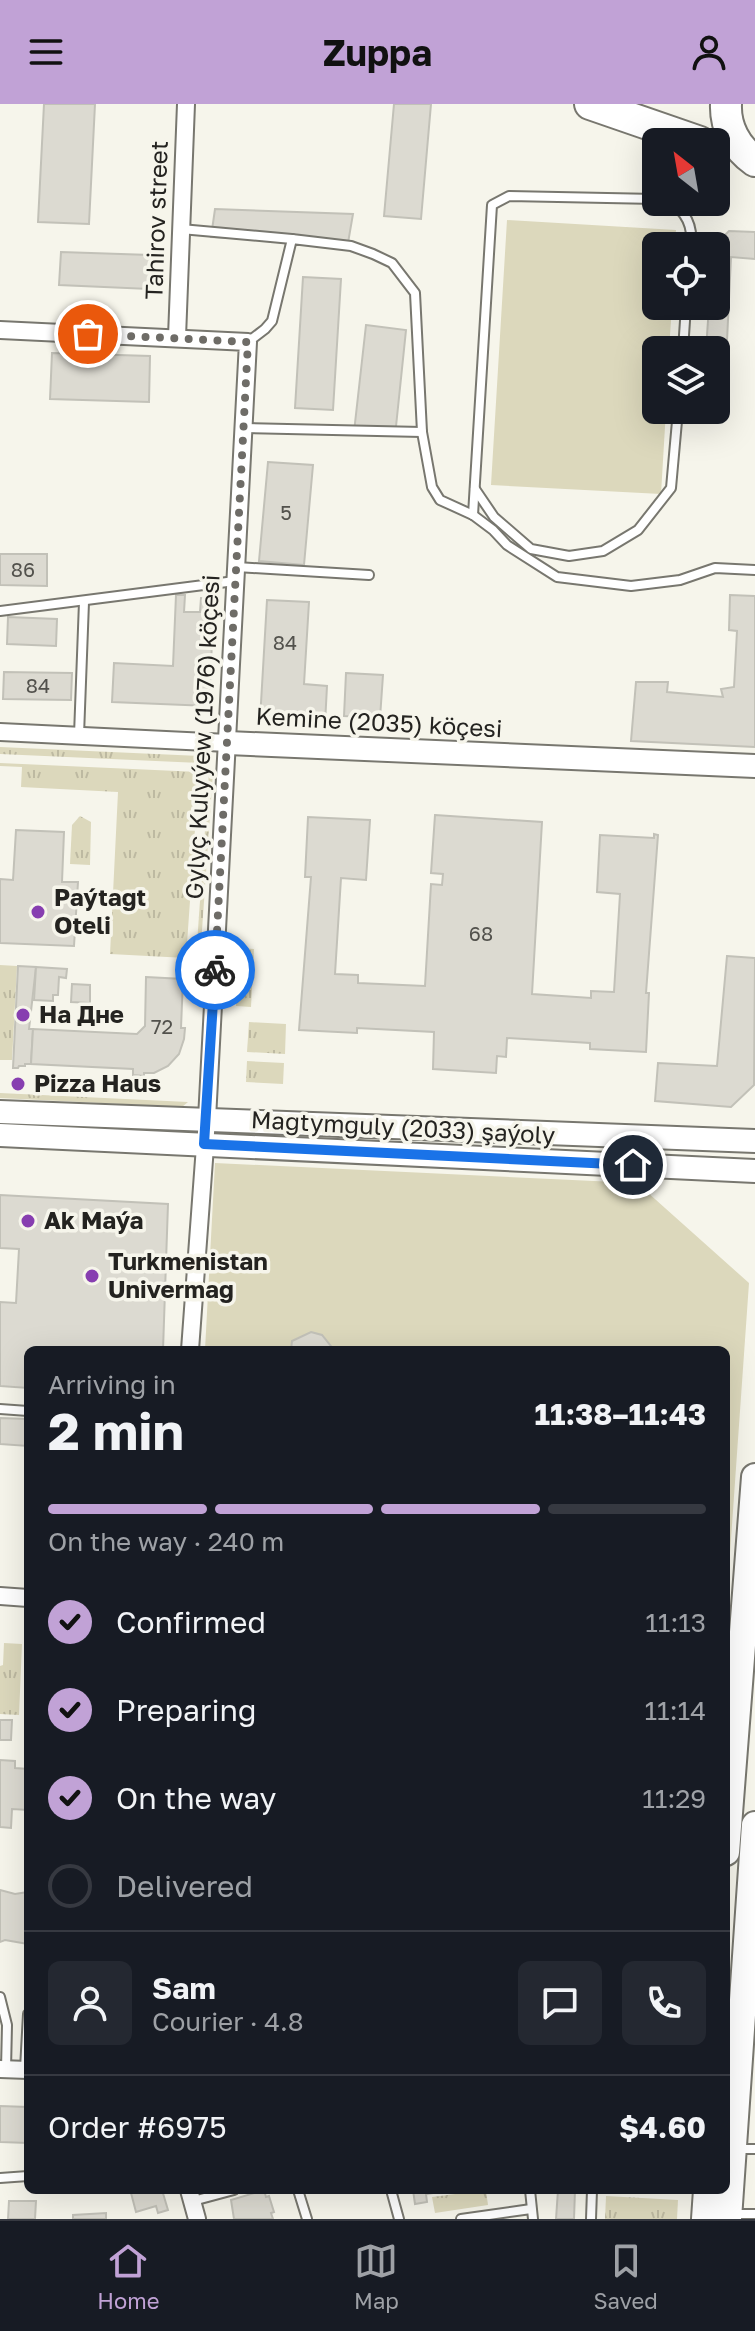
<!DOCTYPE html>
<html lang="en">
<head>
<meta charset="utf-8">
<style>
  :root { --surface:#171b24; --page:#242831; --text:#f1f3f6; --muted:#9ea1a6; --line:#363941; --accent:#c1a2d6 }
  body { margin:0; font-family:"Golos Text",sans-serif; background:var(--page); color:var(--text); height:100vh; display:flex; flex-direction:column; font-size:30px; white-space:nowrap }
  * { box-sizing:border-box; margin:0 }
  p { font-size:26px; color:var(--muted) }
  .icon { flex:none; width:44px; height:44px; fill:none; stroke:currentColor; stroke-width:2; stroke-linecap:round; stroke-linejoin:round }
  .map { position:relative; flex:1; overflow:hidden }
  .sheet { position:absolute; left:24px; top:1242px; width:706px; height:848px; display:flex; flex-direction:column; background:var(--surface); border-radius:12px; box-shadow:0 8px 32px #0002 }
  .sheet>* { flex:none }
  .needle { width:52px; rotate:329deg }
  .tools { position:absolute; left:642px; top:24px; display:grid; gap:16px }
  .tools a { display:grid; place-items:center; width:88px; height:88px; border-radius:12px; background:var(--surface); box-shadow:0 8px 32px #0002; font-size:40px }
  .pin { position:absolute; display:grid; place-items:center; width:68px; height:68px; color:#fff; margin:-34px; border:4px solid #fff; border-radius:50%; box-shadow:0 2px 8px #0007 }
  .courier { position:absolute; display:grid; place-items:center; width:80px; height:80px; margin:-40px; border:6px solid #1a73e8; border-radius:50%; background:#fff; color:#222; box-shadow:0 2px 10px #0007 }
  .head em { font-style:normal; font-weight:700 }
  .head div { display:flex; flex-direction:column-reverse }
  .head { display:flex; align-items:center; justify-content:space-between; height:136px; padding:0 24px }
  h1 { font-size:52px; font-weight:700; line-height:60px }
  .bar { display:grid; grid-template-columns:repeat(4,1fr); gap:12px 8px; align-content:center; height:96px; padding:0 24px }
  .bar i { height:10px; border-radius:6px; background:var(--line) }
  .bar .selected { background:var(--accent) }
  .bar p { grid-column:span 4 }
  .line { display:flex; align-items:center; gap:20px; padding:0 24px; border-top:2px solid var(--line) }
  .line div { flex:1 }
  .round { display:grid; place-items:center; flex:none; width:84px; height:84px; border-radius:12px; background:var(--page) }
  ol { padding:0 24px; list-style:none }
  li { display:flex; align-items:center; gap:24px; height:88px }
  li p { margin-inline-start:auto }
  li .icon { padding:8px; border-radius:50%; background:var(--accent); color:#111; stroke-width:4 }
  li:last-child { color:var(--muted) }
  li i { width:44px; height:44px; border:4px solid var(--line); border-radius:50% }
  header { display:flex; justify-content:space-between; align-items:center; height:104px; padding:0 24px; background:var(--accent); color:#111; font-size:36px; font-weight:700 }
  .tab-bar { display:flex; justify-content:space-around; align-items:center; height:112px; border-top:2px solid var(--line); background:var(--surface); font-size:22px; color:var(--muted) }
  .tab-bar a { display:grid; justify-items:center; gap:4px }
  .tab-bar .selected { color:var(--accent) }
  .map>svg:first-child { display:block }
</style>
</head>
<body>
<header><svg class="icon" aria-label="menu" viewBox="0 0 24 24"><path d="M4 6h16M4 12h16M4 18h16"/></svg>Zuppa<svg class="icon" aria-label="person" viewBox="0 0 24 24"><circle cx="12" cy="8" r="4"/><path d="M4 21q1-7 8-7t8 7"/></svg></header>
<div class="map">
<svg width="755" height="2115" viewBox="0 0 755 2115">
  <defs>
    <pattern id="grass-tufts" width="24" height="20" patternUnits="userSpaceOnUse" patternTransform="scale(2)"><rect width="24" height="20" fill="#dcd8bc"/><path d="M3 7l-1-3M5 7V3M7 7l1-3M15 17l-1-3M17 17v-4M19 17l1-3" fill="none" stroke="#bdb9a1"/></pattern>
  </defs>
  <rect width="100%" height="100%" fill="#f6f5eb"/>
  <g fill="url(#grass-tufts)">
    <path d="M0 643 200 652V659L0 650Z"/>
    <path d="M0 659 199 668 186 854 110 850 118 688 21 683 22 663 0 662Z"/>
    <path d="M209 668H213L200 855 196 854Z"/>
    <path d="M80 712 91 718 90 761 70 760 72 721Z"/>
    <path d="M239 844 254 845 251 903 236 902Z"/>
    <path d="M0 861 17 862 12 956H0Z"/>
    <path d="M249 918 286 920 285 950 247 948Z"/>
    <path d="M247 957 284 959 283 980 246 978Z"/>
    <path d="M0 989 188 998 182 1003 0 994Z"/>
    <path d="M4 1539 22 1540 19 1611 0 1610V1562L3 1561Z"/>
    <path d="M486 2086 488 2101 435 2109 432 2093Z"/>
    <path d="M606 2092 678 2096 677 2115H605Z"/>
  </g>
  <g fill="#dcd8bc">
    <path d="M507 116 676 126 675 142H656V202H672L669 246H656V306H666L661 390 491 381Z"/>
    <path d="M215 1059 637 1079 749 1179 726 1506V1246H205Z"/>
  </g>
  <g fill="#dcdad1" stroke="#c2c1b8" stroke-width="2">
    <path d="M44 0H95L89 120 38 118Z"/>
    <path d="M394 0H431L421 115 384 112Z"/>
    <path d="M215 105 353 110 348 139 211 133Z"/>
    <path d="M729 127 755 128V155L731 153 725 279 716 278V246H706L709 202H716L714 142Z"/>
    <path d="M61 148 150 151 149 185 59 181Z"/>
    <path d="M303 173 341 175 333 306 295 304Z"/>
    <path d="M366 221 406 226 395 332 354 328Z"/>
    <path d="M52 249 150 252 149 298 50 295Z"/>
    <path d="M268 358 313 361 304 461 259 457Z"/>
    <path d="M0 450H47V482L0 481Z"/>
    <path d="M176 491H185L184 508H200L201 494 214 495 209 602 112 598 114 559 173 562Z"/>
    <path d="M730 491 755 492V643L631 637 636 578H668L667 588 723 593 721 585 734 583 737 527 729 526Z"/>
    <path d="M267 496 309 498 304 580 327 582 325 620 260 616Z"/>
    <path d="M8 513 57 515 56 542 7 540Z"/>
    <path d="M4 568 72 569 71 596 3 595Z"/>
    <path d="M346 569 383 571 380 614 344 612Z"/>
    <path d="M435 711 542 718 532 890 591 894V887L614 888 620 790 597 788 600 731 654 734V730L658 731 646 889H649L646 948 590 945V939L507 934 506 953 497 952 496 969 433 965 434 928 357 924V929L299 926 311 773H305L308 713 370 716 366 776 341 774 335 870 358 871V879L425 882 431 780 442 781 443 770 431 769Z"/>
    <path d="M16 726 64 728 62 778H78L74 842 0 839V775L13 776Z"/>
    <path d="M727 852 755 854 754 981 731 1003 655 997 658 959 717 962Z"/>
    <path d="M18 862 36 863 29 925H33L31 960H25V962H19L18 964H13Z"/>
    <path d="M36 863 67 865 66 874 59 873 58 891H53V897L34 896Z"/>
    <path d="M146 873 183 875 181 924H185L184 935 179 950 168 962 154 969H144V972L133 971V965L31 960 33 925 137 930 145 922Z"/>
    <path d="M72 880 90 881V899L71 898Z"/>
    <path d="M0 1091 168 1100 163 1246H28V1284L0 1282V1198L16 1199 19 1145 0 1144Z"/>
    <path d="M311 1228 322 1231 334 1246H291L292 1237Z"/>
    <path d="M0 1314 28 1315V1342L0 1340Z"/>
    <path d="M0 1616H12L11 1636H0Z"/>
    <path d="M0 1656 15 1657V1664L28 1665V1706L12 1705 11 1724 0 1723Z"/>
    <path d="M0 1786 15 1790 28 1788V1840L5 1836 0 1838Z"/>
    <path d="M0 2002 28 2003V2039L0 2038Z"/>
    <path d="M140 2086H162L168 2106 158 2109 156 2102 136 2108 131 2089Z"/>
    <path d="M264 2086 266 2093 269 2092 274 2108 271 2109 273 2115H234L231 2096Z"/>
    <path d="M413 2086H454L426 2090 427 2098 415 2100Z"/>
    <path d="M558 2086H575L574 2115H556Z"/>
    <path d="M9 2097H36L35 2115H8Z"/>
    <path d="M106 2109V2115H73V2111Z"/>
  </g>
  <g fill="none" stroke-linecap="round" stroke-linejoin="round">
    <g stroke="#78776f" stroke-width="12">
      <g id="lane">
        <path d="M670 98C687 108 693 123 691 142"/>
        <path d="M181 125 292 135"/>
        <path d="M248 238 265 225 272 217 292 135 351 142 373 150 392 159 415 189 422 328 432 383 440 396 473 411 493 426 507 441 557 473 631 482 680 476 715 464 755 466"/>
        <path d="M683 246 686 202"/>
        <path d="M243 324 422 328"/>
        <path d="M475 385 494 413 531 445 569 452 603 447 638 426 671 384 678 306"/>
        <path d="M473 411 492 101 509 92 656 95"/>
        <path d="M237 463 369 471"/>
        <path d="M0 507 235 477"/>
        <path d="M79 631 84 498"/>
        <path d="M0 1305 28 1307"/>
        <path d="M0 1893 7 1921 6 1965"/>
        <path d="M25 1965 28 1910"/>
        <path d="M737 2045H755"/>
        <path d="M0 2074 28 2072"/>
        <path d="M298 2086 307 2115"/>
        <path d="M391 2086 399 2115"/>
        <path d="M530 2086 533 2115"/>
        <path d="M193 2097 234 2086"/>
        <path d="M732 2110H755"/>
        <path d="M461 2115 531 2105"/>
        <path d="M591 2115 592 2086"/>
      </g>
    </g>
    <g stroke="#78776f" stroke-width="20">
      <g id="street">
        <path d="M0 226 248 238 207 1015 190 1246"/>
        <path d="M177 233 186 0"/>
        <path d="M0 628 228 639"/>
        <path d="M0 1492 28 1494"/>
        <path d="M0 1965 28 1966"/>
        <path d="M189 2086 197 2115"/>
      </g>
    </g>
    <g stroke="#78776f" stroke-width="26">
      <g id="secondary">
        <path d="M228 639 755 662"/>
        <path d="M0 1008 755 1037"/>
        <path d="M0 1031 755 1067"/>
      </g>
    </g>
    <g stroke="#78776f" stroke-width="30">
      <g id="primary">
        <path d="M726 1748 755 1373"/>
        <path d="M705 2115 707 2086"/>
        <path d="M728 2115 755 1721"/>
      </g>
    </g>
    <g stroke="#78776f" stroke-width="34">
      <g id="highway">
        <path d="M590 0 700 38"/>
        <path d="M726 0C725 23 736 44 755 57"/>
      </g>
    </g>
    <use href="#lane" stroke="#fff" stroke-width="8"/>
    <use href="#street" stroke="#fff" stroke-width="16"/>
    <use href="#secondary" stroke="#fff" stroke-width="22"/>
    <use href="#primary" stroke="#fff" stroke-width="26"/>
    <use href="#highway" stroke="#fff" stroke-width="30"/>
  </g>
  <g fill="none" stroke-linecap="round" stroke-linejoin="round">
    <path stroke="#6e6c67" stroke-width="8" stroke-dasharray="0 14.4" d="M88 230 248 238 215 866"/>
    <path stroke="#1a73e8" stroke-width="10" d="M215 866 204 1040 633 1061"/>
  </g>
  <g fill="#873eb0" stroke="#f6f5eb" stroke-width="3">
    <circle cx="38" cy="808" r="8"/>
    <circle cx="23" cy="911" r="8"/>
    <circle cx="18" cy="980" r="8"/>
    <circle cx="28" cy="1117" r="8"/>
    <circle cx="92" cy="1172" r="8"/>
  </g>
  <g text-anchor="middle" stroke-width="7" stroke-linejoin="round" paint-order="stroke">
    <g font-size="20" fill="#52514c">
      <text x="286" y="416">5</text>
      <text x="23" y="473">86</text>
      <text x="285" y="546">84</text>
      <text x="38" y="589">84</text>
      <text x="481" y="837">68</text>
      <text x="162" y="930">72</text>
    </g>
    <g font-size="24" fill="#242320" stroke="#f6f5eb">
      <text transform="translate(157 116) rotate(-88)" y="8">Tahirov street</text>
      <text transform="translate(379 619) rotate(3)" y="8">Kemine (2035) köçesi</text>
      <text transform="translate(203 633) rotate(-87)" y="8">Gylyç Kulyýew (1976) köçesi</text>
      <text transform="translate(403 1024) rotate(3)" y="8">Magtymguly (2033) şaýoly</text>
    </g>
    <g font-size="24" font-weight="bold" fill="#242320" stroke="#f6f5eb" text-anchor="start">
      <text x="54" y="802">Paýtagt<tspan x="54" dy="28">Oteli</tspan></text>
      <text x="39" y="919">На Дне</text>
      <text x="34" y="988">Pizza Haus</text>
      <text x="44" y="1125">Ak Maýa</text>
      <text x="108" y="1166">Turkmenistan<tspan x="108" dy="28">Univermag</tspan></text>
    </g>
  </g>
</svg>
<div class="tools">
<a><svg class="needle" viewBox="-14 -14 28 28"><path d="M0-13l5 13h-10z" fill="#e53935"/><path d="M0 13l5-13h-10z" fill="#9ea1a6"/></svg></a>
<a><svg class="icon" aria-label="locate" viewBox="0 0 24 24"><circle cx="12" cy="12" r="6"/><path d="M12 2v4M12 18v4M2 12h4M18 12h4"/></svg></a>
<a><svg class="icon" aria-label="layers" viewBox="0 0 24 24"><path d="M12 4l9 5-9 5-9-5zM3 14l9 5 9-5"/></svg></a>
</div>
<div class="pin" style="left:88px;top:230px;background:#ea580c"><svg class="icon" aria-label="bag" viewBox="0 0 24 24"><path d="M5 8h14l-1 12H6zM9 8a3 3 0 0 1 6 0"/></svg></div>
<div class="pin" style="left:633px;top:1061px;background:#1f2937"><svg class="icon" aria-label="home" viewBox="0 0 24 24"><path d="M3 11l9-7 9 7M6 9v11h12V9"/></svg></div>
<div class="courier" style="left:215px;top:866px"><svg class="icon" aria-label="bike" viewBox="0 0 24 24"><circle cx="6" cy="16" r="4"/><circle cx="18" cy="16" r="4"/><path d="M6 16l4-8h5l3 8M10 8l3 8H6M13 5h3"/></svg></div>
<section class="sheet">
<div class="head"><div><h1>2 min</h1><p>Arriving in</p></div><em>11:38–11:43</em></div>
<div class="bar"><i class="selected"></i><i class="selected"></i><i class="selected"></i><i></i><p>On the way · 240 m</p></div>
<ol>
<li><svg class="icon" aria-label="check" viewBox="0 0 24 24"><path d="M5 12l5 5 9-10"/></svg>Confirmed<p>11:13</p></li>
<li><svg class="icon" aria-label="check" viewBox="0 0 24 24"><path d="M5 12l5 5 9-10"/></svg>Preparing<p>11:14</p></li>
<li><svg class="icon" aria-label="check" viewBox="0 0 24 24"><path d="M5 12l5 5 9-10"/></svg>On the way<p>11:29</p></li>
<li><i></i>Delivered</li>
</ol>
<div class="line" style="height:144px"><a class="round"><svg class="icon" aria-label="person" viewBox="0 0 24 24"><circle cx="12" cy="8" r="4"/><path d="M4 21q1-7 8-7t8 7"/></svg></a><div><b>Sam</b><p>Courier · 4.8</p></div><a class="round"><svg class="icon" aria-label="chat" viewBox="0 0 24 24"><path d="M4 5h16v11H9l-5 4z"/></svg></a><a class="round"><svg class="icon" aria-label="phone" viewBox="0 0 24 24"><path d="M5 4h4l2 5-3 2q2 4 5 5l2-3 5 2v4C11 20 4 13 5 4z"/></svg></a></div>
<div class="line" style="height:104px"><div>Order #6975</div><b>$4.60</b></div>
</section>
</div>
<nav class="tab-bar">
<a class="selected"><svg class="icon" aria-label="home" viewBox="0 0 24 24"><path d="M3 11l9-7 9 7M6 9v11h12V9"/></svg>Home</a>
<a><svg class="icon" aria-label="map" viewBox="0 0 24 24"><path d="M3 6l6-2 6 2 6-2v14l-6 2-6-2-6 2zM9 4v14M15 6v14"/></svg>Map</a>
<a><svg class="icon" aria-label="saved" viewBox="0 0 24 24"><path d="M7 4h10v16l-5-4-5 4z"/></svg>Saved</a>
</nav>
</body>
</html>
